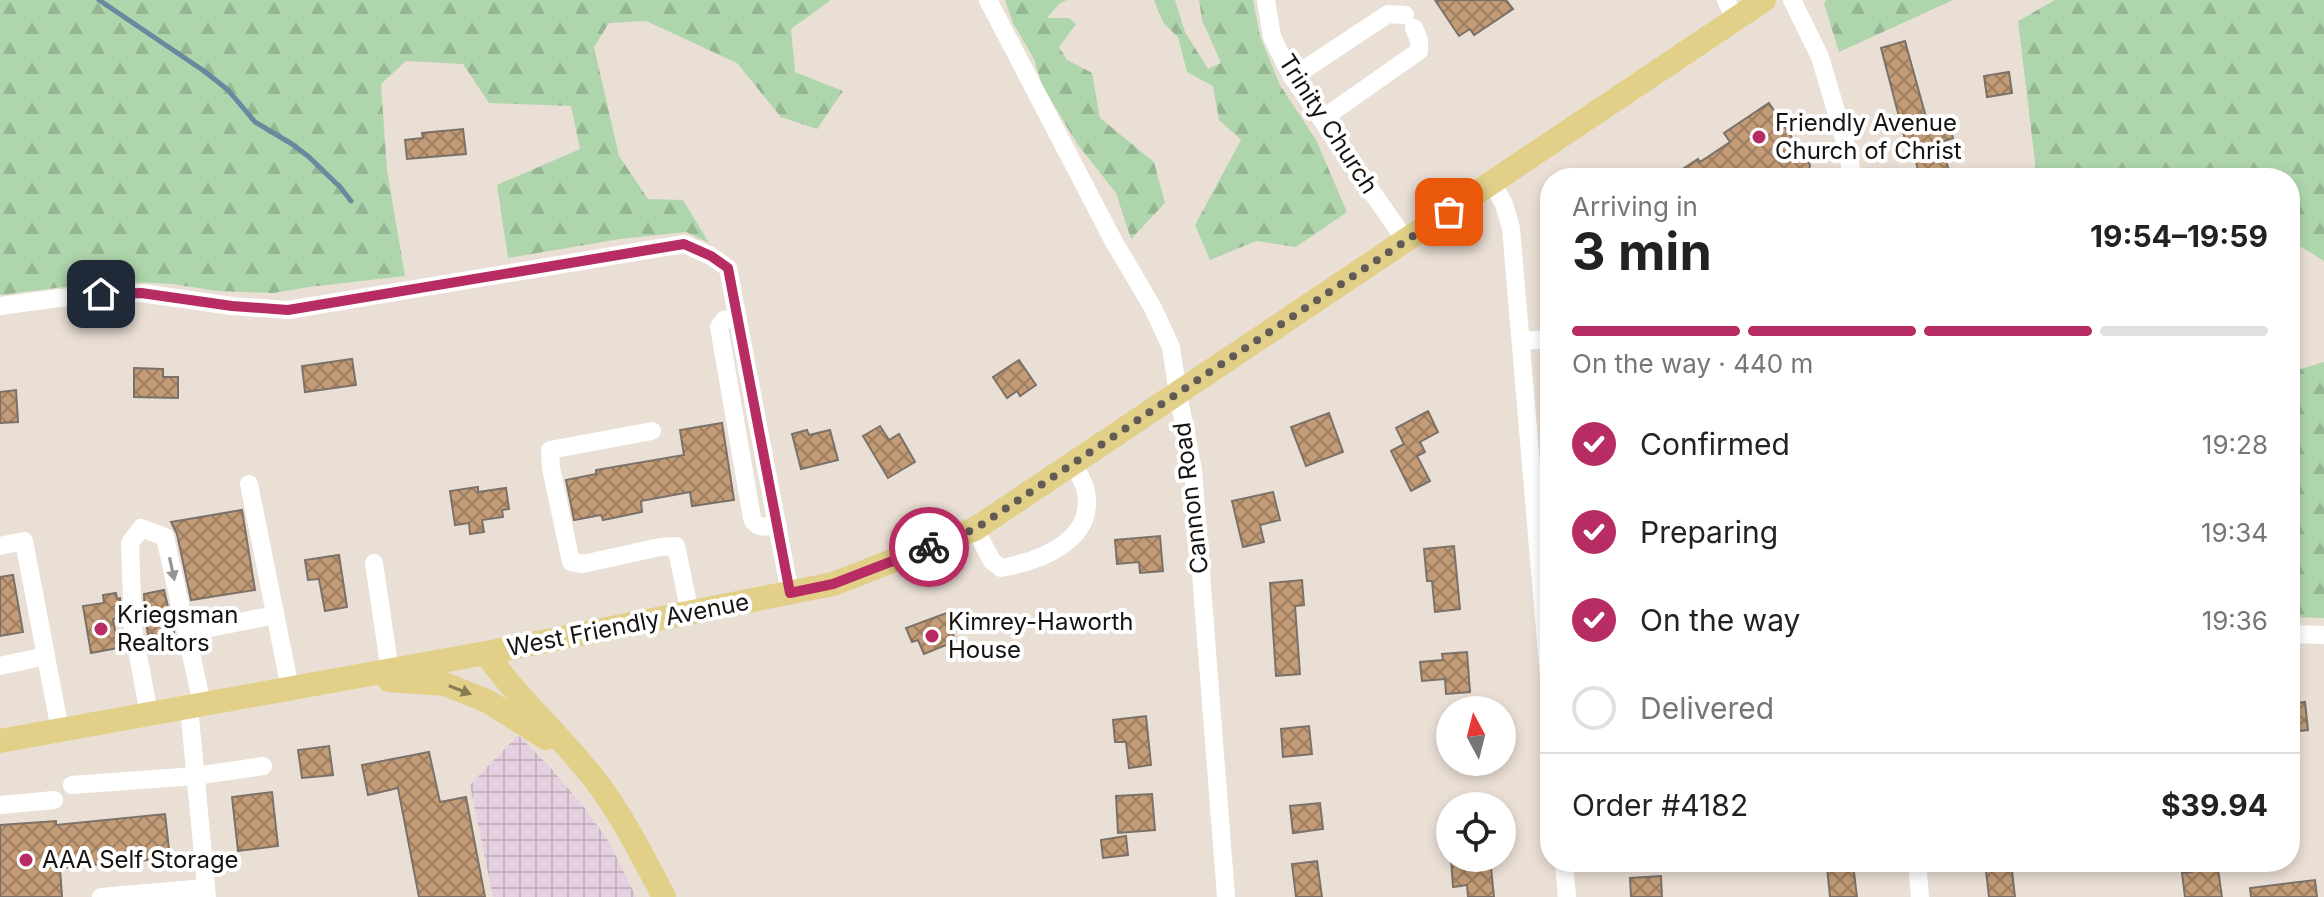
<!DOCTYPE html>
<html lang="en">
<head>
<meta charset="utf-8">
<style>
  :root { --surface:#fff; --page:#f2f2f2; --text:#222; --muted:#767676; --line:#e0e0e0; --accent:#b82c64 }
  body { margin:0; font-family:Inter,sans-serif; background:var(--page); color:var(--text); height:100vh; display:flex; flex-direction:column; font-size:30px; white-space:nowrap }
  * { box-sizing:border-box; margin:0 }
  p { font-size:26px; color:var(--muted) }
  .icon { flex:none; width:44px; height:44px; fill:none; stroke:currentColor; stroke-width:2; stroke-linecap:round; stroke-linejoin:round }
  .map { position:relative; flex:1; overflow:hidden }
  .details { position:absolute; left:1540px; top:168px; width:760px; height:704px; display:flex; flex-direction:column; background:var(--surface); border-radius:32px; box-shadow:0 4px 12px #0003 }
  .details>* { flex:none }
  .needle { width:52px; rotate:353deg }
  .controls { position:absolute; left:1436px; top:696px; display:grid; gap:16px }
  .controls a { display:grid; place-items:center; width:80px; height:80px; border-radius:50%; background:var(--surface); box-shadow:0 4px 12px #0003; font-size:40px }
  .pin { position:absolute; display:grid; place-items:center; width:68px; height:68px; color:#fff; margin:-34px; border-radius:16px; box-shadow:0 4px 12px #0006 }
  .courier { position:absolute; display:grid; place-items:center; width:80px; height:80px; margin:-40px; border:6px solid #b82c64; border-radius:50%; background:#fff; color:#222; box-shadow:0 2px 10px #0007 }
  .headline em { font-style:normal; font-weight:700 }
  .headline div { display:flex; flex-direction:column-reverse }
  .headline { display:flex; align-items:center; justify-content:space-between; height:136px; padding:0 32px }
  h1 { font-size:52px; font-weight:700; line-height:60px }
  .bar { display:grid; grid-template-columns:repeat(4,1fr); gap:12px 8px; align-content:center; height:96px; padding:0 32px }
  .bar i { height:10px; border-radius:6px; background:var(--line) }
  .bar .active { background:var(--accent) }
  .bar p { grid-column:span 4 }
  .line { display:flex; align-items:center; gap:20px; padding:0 32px; border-top:2px solid var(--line) }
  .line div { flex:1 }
  ol { padding:0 32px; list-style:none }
  li { display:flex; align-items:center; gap:24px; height:88px }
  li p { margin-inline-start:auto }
  li .icon { padding:8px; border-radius:50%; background:var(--accent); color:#fff; stroke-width:4 }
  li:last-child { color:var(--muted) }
  li i { width:44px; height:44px; border:4px solid var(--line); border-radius:50% }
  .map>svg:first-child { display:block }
</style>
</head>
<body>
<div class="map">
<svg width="2324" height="897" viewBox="0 0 2324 897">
  <defs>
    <pattern id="industrial-grid" width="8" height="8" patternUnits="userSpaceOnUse" patternTransform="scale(2)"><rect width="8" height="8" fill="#e5d0df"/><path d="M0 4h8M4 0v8" fill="none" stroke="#c4b2be"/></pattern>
    <pattern id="forest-firs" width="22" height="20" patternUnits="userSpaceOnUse" patternTransform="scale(2)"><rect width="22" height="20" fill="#afd5ac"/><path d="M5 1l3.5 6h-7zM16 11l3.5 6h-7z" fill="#96b693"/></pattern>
    <pattern id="building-cross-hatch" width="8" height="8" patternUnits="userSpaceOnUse" patternTransform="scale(2)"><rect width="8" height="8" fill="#c39c77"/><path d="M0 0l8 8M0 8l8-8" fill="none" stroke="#9d7e60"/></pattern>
  </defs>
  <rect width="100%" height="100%" fill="#eadfd5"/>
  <path fill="url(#industrial-grid)" d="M518 735 550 767 587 811 609 842 636 897H493L470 785Z"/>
  <g fill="url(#forest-firs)">
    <path d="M0 0H831L791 29 795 72 843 91 817 129 781 117 737 63 646 21 609 23 594 47 619 156 648 199 683 200 709 243 686 232 620 239 508 258 497 185 580 149 571 106 489 103 463 64 406 61 381 84 387 170 405 276 309 287 273 293 218 291 172 284 112 281 0 295Z"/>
    <path d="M1005 0H1067L1060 3 1047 18H1069L1076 24 1059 47 1067 60 1092 73 1100 118 1154 162 1165 203 1131 239 1116 193 1078 145 1042 85 1034 59 1013 23Z"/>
    <path d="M1154 0H1175L1185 32 1208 69 1221 63 1202 20 1199 0H1253L1260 36 1280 85 1316 140 1347 212 1296 247 1256 241 1210 260 1195 225 1241 140 1219 120 1213 86 1187 72 1178 37 1164 24Z"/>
    <path d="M1826 0H1953L1839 52 1824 4Z"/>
    <path d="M2055 0H2324V261L2290 240V178H2037L2018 21Z"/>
    <path d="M2324 362V618L2290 617V372Z"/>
  </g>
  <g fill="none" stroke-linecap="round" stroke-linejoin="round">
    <path stroke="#688a9f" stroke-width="5" d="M99 0 204 71 228 90 255 122 292 144 309 157 341 188 351 201"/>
  </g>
  <g fill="url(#building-cross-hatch)" stroke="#7b7168" stroke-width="2">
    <path d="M1435 0H1506L1513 9 1474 35 1470 29 1459 36Z"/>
    <path d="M1905 41 1929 128 1949 123 1953 138 1941 142 1951 178H1920L1913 150 1908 151 1881 48Z"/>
    <path d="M2009 72 2012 93 1987 97 1984 76Z"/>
    <path d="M1769 103 1810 165 1808 178H1669L1698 159 1700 162 1730 142 1724 133Z"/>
    <path d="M463 129 466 154 407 159 405 140 423 138 422 133Z"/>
    <path d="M352 359 356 385 305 392 302 366Z"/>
    <path d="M1019 360 1036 385 1020 396 1017 391 1007 398 993 377Z"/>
    <path d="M134 368 163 369V377H178V398L134 397Z"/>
    <path d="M16 390 18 422 0 423V392Z"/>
    <path d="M1428 411 1438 432 1420 442 1425 452 1417 456 1430 481 1411 491 1391 451 1404 444 1396 428Z"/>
    <path d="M1329 413 1343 452 1306 466 1291 427Z"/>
    <path d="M722 423 734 500 692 506 690 492 641 501 642 512 603 520 601 515 574 520 566 480 596 474V470L684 455 680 430Z"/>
    <path d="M880 426 889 440 899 434 915 462 888 478 863 436Z"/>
    <path d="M807 430 809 435 830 430 838 460 801 469 792 434Z"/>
    <path d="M478 487V492L506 488 509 509 502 510 503 517 482 520 484 532 470 534 469 523 455 525 450 491Z"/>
    <path d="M1273 492 1280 520 1260 525 1264 542 1243 547 1232 501Z"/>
    <path d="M242 510 255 590 191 600 177 534 171 522Z"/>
    <path d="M1160 536 1163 571 1140 573 1139 562 1117 564 1115 540Z"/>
    <path d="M1454 546 1460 609 1435 612 1432 581H1427L1424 549Z"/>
    <path d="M339 555 347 607 325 611 319 579 308 580 305 560Z"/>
    <path d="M13 575 23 632 0 636V577Z"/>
    <path d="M1302 580 1304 605 1295 606 1300 674 1276 676 1270 583Z"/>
    <path d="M164 590 174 632H170L171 636 149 640 145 617 144 594Z"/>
    <path d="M116 593 117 599 120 598 121 618 113 619 118 648 91 653 83 606 104 603 103 595Z"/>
    <path d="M952 611 959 630 952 632 956 641 924 654 918 640 912 642 906 628Z"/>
    <path d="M1467 652 1470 692 1446 694 1445 679 1422 681 1420 662 1443 660 1442 654Z"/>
    <path d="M2305 702 2308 730 2290 732V704Z"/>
    <path d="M1146 716 1151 765 1129 768 1126 742H1115L1113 720Z"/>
    <path d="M1309 726 1312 754 1283 757 1281 729Z"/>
    <path d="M329 746 333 775 302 778 298 750Z"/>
    <path d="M429 752 440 802 466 797 485 897H419L398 788 368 795 362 765Z"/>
    <path d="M272 792 278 846 238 851 232 797Z"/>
    <path d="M1152 794 1155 830 1118 833 1116 796Z"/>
    <path d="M1320 803 1323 829 1293 833 1290 806Z"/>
    <path d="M165 814 170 858 60 868 62 897H0V825L56 821V825Z"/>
    <path d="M1126 836 1128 855 1103 858 1101 840Z"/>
    <path d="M1451 858H1490L1494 897H1468L1467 885 1453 887Z"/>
    <path d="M1317 861 1322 897H1296L1292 864Z"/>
    <path d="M1985 862H2011L2015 897H1989Z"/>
    <path d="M2191 862H2217L2222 897H2185L2182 873 2192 872Z"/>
    <path d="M1853 864 1857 897H1830L1827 867Z"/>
    <path d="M1661 876 1662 897H1631L1630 878Z"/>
    <path d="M2315 880 2317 897H2251L2250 888Z"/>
  </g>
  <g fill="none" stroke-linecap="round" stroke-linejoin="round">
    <g stroke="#fff" stroke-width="18">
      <path d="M988 0 1114 242 1153 308 1171 347 1178 394 1193 470 1226 897"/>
      <path d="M1266 0 1272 37 1291 75 1406 241"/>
      <path d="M1726 0 1735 19"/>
      <path d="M1792 0 1820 57 1844 138 1853 178"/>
      <path d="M1293 77 1388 14 1405 15"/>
      <path d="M1322 119 1419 51V40L1414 28"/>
      <path d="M1492 183 1504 204 1511 228 1550 689"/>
      <path d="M0 306 59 298 141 293 232 306 288 310 684 244 711 256 728 268 790 593"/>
      <path d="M738 318 724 320 719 327 752 518C756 530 767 526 778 526"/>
      <path d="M1521 341 1550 339"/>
      <path d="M652 431 550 450 551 468 571 562 583 564 660 547 676 546 690 613"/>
      <path d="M249 484 290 688"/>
      <path d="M975 529 992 561 1001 568C1040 561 1095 541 1086 492 1085 483 1077 472 1073 463"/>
      <path d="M0 546 24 541 60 730"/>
      <path d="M374 563 390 671"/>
      <path d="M200 630 275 615"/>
      <path d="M2290 634 2324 635"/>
      <path d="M0 666 46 656"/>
      <path d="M189 707 207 897"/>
      <path d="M149 714 133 628 130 543 141 528 165 537 202 704"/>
      <path d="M72 785 195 776 263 766"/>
      <path d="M0 805 54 800"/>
      <path d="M1564 862 1567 897"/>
      <path d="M1917 862 1920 897"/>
      <path d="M101 897 206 888"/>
    </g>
    <g stroke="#e2d089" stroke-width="24">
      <path d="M486 653C519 701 564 738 599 785 624 819 644 859 664 897"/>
      <path d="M389 680 445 684 487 701 546 738"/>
      <path d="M0 741 486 653 833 584 975 529 1764 0"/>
    </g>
  </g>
  <defs><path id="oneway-solid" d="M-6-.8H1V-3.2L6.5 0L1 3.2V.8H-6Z" transform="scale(2)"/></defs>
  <use fill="#979593" href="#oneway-solid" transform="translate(172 569) rotate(78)"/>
  <use fill="#877b53" href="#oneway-solid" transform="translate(460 690) rotate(21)"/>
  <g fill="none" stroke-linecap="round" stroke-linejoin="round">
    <path stroke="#615a55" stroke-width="8" stroke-dasharray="0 14.4" d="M929 547 975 529 1449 212"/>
    <path stroke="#b82c64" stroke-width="10" d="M101 294 141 293 232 306 288 310 684 244 711 256 728 268 790 593 833 584 929 547"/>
  </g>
  <g fill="#b82c64" stroke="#fff" stroke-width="3">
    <circle cx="1759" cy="137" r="8"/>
    <circle cx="101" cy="629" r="8"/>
    <circle cx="932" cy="636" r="8"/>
    <circle cx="26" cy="860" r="8"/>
  </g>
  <g text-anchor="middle" stroke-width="8" stroke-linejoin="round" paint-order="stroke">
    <g font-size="24" fill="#171310" stroke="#fff" text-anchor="start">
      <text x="1775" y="131">Friendly Avenue<tspan x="1775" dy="28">Church of Christ</tspan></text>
      <text x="117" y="623">Kriegsman<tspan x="117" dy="28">Realtors</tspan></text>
      <text x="948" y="630">Kimrey-Haworth<tspan x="948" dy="28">House</tspan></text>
      <text x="42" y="868">AAA Self Storage</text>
    </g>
    <g font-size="24" fill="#171310" stroke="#fff">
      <text transform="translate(1328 124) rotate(57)" y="8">Trinity Church</text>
      <text transform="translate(1191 498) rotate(-97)" y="8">Cannon Road</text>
      <text transform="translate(628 625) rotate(-11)" y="8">West Friendly Avenue</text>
    </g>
  </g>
</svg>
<div class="controls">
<a><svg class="needle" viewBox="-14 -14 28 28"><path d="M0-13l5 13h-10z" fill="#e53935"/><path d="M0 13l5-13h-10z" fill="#767676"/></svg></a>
<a><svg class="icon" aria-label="locate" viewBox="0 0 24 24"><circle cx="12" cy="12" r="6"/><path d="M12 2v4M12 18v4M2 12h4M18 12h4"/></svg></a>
</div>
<div class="pin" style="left:1449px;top:212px;background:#ea580c"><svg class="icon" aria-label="bag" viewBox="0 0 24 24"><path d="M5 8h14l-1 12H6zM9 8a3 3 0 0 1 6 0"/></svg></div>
<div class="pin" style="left:101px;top:294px;background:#1f2937"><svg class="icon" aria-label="home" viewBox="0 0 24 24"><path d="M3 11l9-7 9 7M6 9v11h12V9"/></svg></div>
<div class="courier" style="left:929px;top:547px"><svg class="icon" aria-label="bike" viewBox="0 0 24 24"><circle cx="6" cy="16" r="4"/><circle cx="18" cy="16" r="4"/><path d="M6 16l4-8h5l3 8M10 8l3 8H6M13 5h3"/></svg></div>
<section class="details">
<div class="headline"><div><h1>3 min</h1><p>Arriving in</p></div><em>19:54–19:59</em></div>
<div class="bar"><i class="active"></i><i class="active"></i><i class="active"></i><i></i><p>On the way · 440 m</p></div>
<ol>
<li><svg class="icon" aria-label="check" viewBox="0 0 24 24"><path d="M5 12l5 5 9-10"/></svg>Confirmed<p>19:28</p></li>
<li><svg class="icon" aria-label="check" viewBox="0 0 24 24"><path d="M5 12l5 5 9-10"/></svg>Preparing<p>19:34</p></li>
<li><svg class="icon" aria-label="check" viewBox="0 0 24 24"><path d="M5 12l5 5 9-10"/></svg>On the way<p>19:36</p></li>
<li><i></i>Delivered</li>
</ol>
<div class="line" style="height:104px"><div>Order #4182</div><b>$39.94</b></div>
</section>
</div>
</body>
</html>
